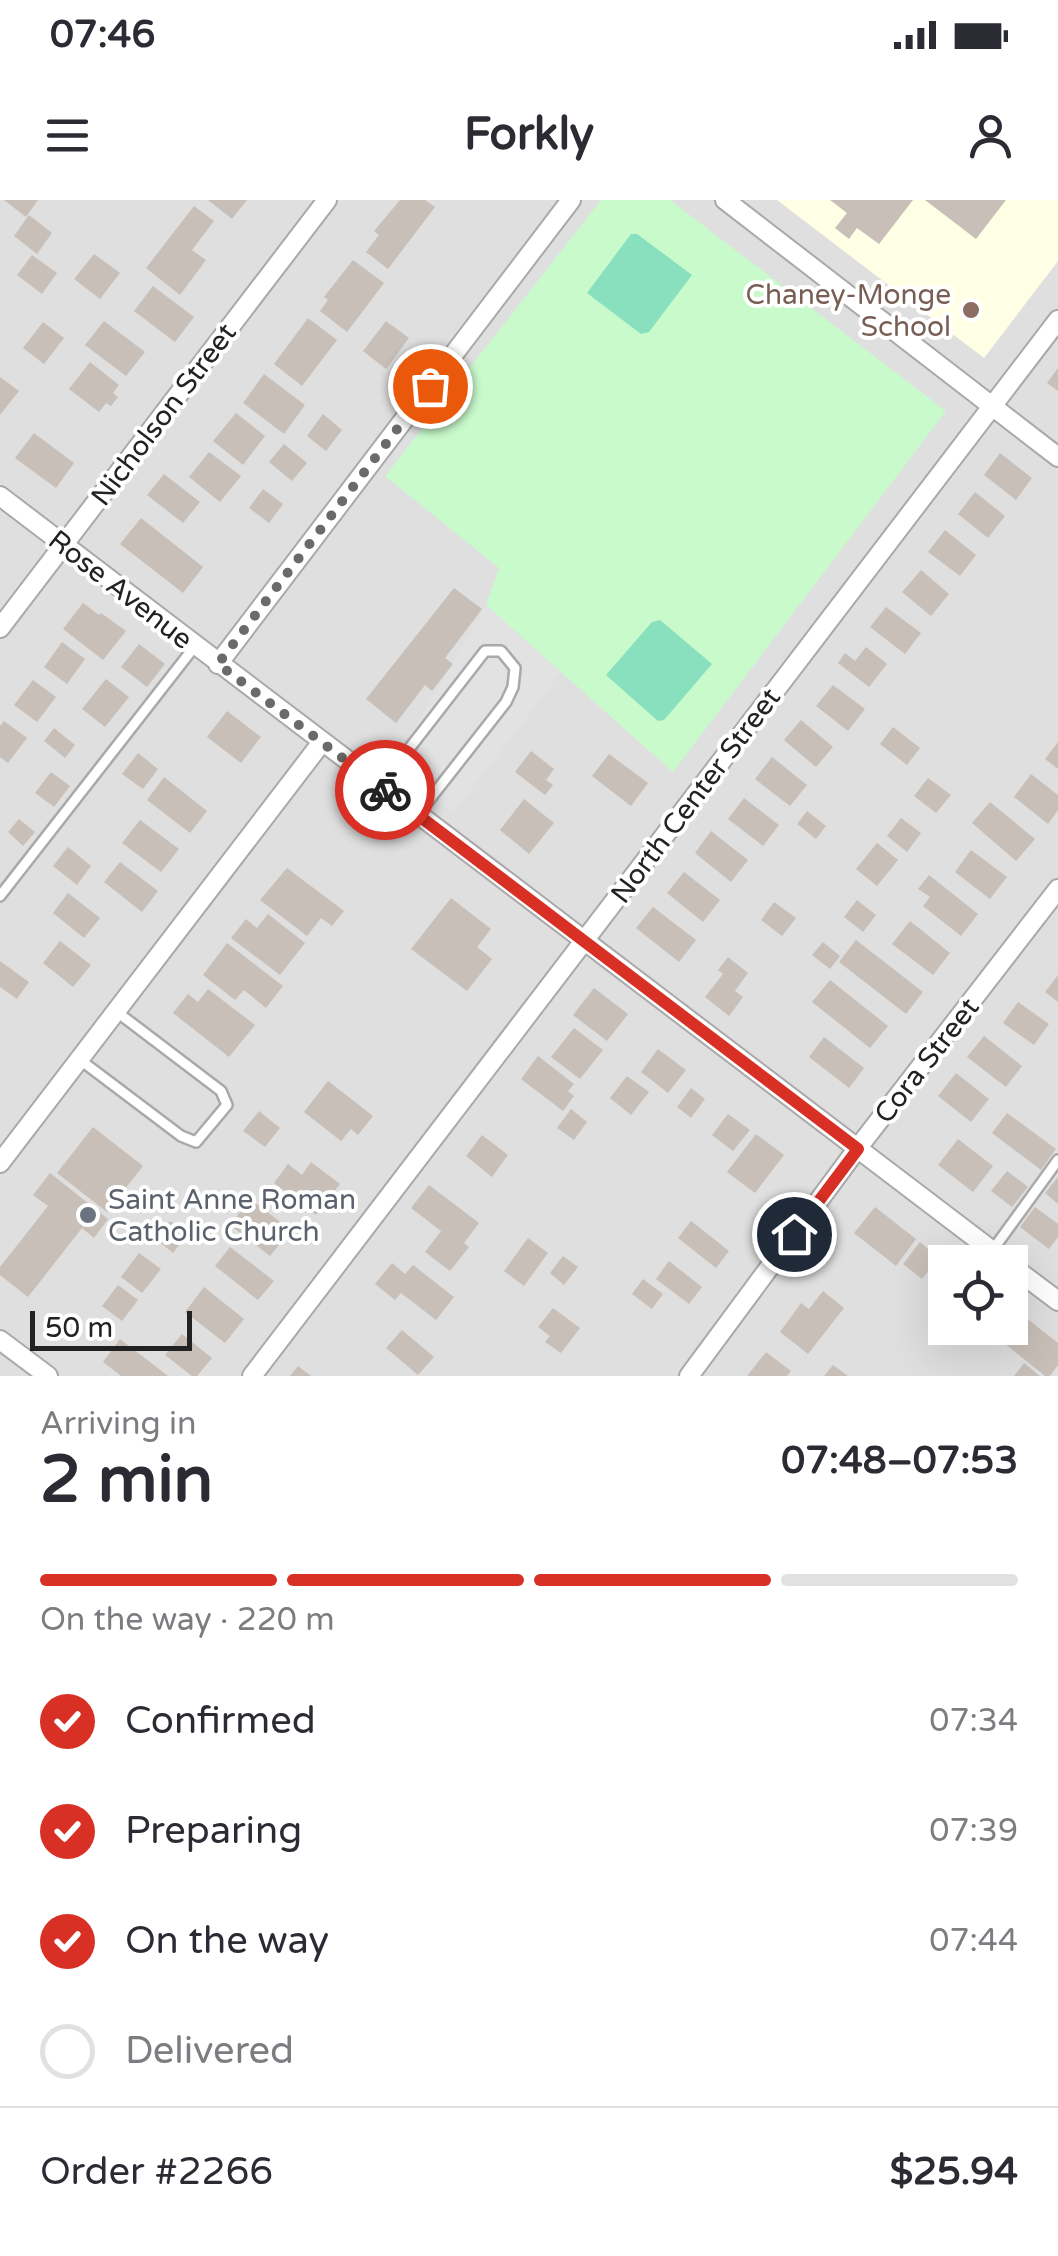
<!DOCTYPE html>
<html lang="en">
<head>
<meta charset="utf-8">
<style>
  :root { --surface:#fff; --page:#f2f2f3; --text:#2b2b33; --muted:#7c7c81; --line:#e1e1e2; --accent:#d93025 }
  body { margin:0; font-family:"Varela Round",sans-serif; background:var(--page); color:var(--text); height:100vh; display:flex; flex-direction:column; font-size:38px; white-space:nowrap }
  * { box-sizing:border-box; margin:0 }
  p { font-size:32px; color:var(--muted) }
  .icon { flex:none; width:55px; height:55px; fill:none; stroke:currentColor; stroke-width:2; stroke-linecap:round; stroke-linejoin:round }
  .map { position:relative; height:1176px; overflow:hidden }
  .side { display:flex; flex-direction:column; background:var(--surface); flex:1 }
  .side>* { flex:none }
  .controls { position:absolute; left:928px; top:1045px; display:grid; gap:20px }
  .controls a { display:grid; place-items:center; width:100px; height:100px; border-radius:0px; background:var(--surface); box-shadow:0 10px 40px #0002; font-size:50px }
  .scale { position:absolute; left:30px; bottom:25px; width:162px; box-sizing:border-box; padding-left:10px; border:5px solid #222; border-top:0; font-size:28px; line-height:35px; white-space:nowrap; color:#222; -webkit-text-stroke:8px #fff; paint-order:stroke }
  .pin { position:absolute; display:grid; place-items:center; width:85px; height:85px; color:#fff; margin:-42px; border:5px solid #fff; border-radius:50%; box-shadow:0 2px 10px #0007 }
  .courier { position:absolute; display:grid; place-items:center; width:100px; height:100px; margin:-50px; border:8px solid #d93025; border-radius:50%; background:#fff; color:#222; box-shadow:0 2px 12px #0007 }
  .overview em { font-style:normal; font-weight:700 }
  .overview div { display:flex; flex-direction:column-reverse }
  .overview { display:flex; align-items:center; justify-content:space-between; height:170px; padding:0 40px }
  h1 { font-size:65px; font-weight:700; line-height:75px }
  .bar { display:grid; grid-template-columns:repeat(4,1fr); gap:15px 10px; align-content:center; height:120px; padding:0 40px }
  .bar i { height:12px; border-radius:8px; background:var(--line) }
  .bar .selected { background:var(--accent) }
  .bar p { grid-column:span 4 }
  .line { display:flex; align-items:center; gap:25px; padding:0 40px; border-top:2px solid var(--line) }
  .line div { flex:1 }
  ol { padding:0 40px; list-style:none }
  li { display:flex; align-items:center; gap:30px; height:110px }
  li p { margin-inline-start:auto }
  li .icon { padding:10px; border-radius:50%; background:var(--accent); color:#fff; stroke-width:4 }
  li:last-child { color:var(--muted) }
  li i { width:55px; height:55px; border:5px solid var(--line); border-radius:50% }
  .status { display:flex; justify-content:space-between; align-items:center; height:70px; padding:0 50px; background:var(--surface); direction:ltr }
  .status svg { height:28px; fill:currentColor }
  header { display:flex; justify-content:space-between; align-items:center; height:130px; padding:0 40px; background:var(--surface); font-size:45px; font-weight:700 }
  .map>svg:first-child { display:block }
</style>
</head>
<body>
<div class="status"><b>07:46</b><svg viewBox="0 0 49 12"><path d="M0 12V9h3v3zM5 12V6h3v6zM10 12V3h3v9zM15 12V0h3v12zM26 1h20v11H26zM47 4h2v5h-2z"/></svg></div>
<header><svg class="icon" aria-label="menu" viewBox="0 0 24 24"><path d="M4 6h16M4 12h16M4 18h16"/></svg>Forkly<svg class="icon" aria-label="person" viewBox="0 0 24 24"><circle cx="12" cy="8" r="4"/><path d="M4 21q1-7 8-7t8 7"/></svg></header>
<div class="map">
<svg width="1058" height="1176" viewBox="0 0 1058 1176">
  <rect width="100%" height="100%" fill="#f2efe9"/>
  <path fill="#e0dfdf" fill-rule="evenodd" d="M0 0H1058V1176H0ZM945 1062H1010V1128H945Z"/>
  <path fill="#ffffe5" d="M777 0H1058V61L984 158Z"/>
  <path fill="#c8facc" d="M601 0H670L946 211 673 572 486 405 499 368 385 276Z"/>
  <g fill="#88e0be">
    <path d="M631 34H637L692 75 649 132 641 134 587 93Z"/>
    <path d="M660 420 712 464 664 520 658 521 606 475 652 422Z"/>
  </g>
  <path fill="#e2e2e2" d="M486 405 561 473 453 613 393 565Z"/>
  <g fill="#c7bfb8">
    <path d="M4 0H38L26 17Z"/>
    <path d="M208 0H247L232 19Z"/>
    <path d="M400 0H425L435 7 388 69 366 52 379 35 374 31Z"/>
    <path d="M830 0H913L879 44 857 28 849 39 835 28 847 13Z"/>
    <path d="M925 0H1006L976 39Z"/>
    <path d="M194 6 214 21 192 50 206 60 180 95 146 68Z"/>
    <path d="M29 15 52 33 37 54 14 36Z"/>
    <path d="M94 54 120 73 100 99 74 79Z"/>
    <path d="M32 55 57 73 42 94 17 75Z"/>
    <path d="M353 60 384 83 347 132 320 111 328 100 324 97Z"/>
    <path d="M153 86 194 117 175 142 134 111Z"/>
    <path d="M308 118 337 140 302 186 274 164Z"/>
    <path d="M104 121 145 152 126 176 85 145Z"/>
    <path d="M386 121 409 138 386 169 363 151Z"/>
    <path d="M43 122 64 138 44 164 23 148Z"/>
    <path d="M90 162 119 185 113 193 118 197 111 206 106 203 99 212 69 189Z"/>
    <path d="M1058 168V191L1047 183Z"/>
    <path d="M264 174 305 205 284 234 243 203Z"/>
    <path d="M0 177 19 191 0 215Z"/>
    <path d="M236 213 265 236 243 265 213 241Z"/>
    <path d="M323 214 342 230 326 251 307 236Z"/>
    <path d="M34 233 74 263 56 288 15 258Z"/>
    <path d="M284 244 307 263 292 281 269 262Z"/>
    <path d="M209 252 241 276 220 302 189 277Z"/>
    <path d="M1000 253 1032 278 1016 300 984 275Z"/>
    <path d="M164 274 200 302 183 323 147 295Z"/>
    <path d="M263 289 283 304 269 323 249 308Z"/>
    <path d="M975 292 1005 316 988 338 958 314Z"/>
    <path d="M141 318 203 367 183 393 120 344Z"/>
    <path d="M945 330 976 355 960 376 928 352Z"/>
    <path d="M921 370 949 394 931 416 902 392Z"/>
    <path d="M454 388 482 409 445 458 453 464 432 491 425 485 396 523 366 499Z"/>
    <path d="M83 403 99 415 101 413 126 431 103 460 63 429Z"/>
    <path d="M886 407 921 433 905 454 870 427Z"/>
    <path d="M62 442 85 459 67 484 44 467Z"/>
    <path d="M139 444 165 464 147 487 121 467Z"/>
    <path d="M866 447 887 464 869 487 838 463 845 453 855 461Z"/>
    <path d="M106 479 129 497 105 527 82 509Z"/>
    <path d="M33 480 56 497 37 522 14 505Z"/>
    <path d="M833 485 865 509 848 531 816 506Z"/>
    <path d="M227 511 261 537 241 563 207 537Z"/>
    <path d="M801 520 833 547 816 567 784 540Z"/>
    <path d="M4 521 27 538 8 563 0 557V526Z"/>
    <path d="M893 527 920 548 907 565 880 544Z"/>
    <path d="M54 528 75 545 65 558 44 541Z"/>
    <path d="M1058 542V569L1045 559Z"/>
    <path d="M531 551 554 569 546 580 553 585 545 595 515 572Z"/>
    <path d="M138 553 158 569 143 589 122 574Z"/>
    <path d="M609 554 648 583 631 606 592 576Z"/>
    <path d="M772 557 807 585 790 606 755 579Z"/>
    <path d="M51 572 70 586 54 607 35 593Z"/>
    <path d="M1031 574 1058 595V610L1048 624 1014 597Z"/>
    <path d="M164 577 207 611 190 633 147 600Z"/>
    <path d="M928 578 951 595 936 613 914 596Z"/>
    <path d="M744 598 779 625 763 646 728 619Z"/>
    <path d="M524 599 554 623 529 654 500 630Z"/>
    <path d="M990 602 1035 639 1016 661 972 623Z"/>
    <path d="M807 611 826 626 816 639 797 624Z"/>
    <path d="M901 618 921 633 907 652 887 636Z"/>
    <path d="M19 619 35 632 23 646 8 632Z"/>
    <path d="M140 620 179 649 161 672 122 643Z"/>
    <path d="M711 631 748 660 731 682 695 653Z"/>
    <path d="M877 643 898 660 877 686 856 669Z"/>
    <path d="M68 647 91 666 77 685 53 666Z"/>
    <path d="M971 650 1007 677 990 699 955 672Z"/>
    <path d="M120 662 158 691 142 712 104 682Z"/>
    <path d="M287 668 344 711 332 726 321 718 307 736 260 700Z"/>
    <path d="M684 672 720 700 703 722 667 693Z"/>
    <path d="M929 675 978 714 961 736 923 706 930 697 918 689Z"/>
    <path d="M68 693 100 718 84 738 53 713Z"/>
    <path d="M451 698 491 729 477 747 492 759 467 791 411 749Z"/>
    <path d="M857 700 876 715 863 732 844 717Z"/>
    <path d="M774 702 796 718 782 736 761 720Z"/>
    <path d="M653 707 696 740 679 762 636 728Z"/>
    <path d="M268 714 305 743 280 775 231 738 246 719 257 728Z"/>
    <path d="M910 721 950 753 933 775 892 744Z"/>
    <path d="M856 740 923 792 906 814 839 762Z"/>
    <path d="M60 741 91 765 73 787 43 763Z"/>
    <path d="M823 742 840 756 830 769 812 755Z"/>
    <path d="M227 743 283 786 266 808 244 790 235 800 203 775Z"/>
    <path d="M728 757 748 773 735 791 743 797 729 816 705 797 723 774 718 770Z"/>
    <path d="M0 761 29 782 17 799 0 787Z"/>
    <path d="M1058 775V802L1045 792Z"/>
    <path d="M830 780 888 826 870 848 812 802Z"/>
    <path d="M594 788 628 814 607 841 573 815Z"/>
    <path d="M208 789 255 825 229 857 173 813 188 794 198 802Z"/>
    <path d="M1018 802 1049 824 1034 845 1003 823Z"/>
    <path d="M574 828 603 850 580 879 551 857Z"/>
    <path d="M984 836 1022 866 1006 887 967 857Z"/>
    <path d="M824 837 864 868 849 888 809 857Z"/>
    <path d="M658 849 686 870 668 893 641 872Z"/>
    <path d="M538 856 574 884 568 891 574 896 563 911 521 879Z"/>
    <path d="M956 873 989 899 971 922 938 896Z"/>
    <path d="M627 876 649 892 631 915 610 898Z"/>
    <path d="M328 881 373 916 358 935 351 929 341 941 304 912Z"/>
    <path d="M691 888 705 899 691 918 677 907Z"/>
    <path d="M571 909 587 922 574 940 557 928Z"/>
    <path d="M259 911 280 928 265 947 243 931Z"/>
    <path d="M1007 913 1056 949 1041 970 992 933Z"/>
    <path d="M728 914 750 930 733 951 712 935Z"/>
    <path d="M93 927 143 966 107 1012 57 973Z"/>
    <path d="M756 934 784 955 755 993 727 972Z"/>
    <path d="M482 935 508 955 492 977 466 956Z"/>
    <path d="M958 939 993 966 973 992 938 965Z"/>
    <path d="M311 962 340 984 316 1015 274 983 288 964 302 975Z"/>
    <path d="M1007 971 1028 987 1012 1007 991 991Z"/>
    <path d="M50 973 108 1019 94 1038 82 1028 28 1097 0 1075V1067L48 1006 33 995Z"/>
    <path d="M1058 977V1004L1045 993Z"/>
    <path d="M429 985 479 1023 464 1043 469 1047 450 1071 425 1052 441 1031 411 1008Z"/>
    <path d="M250 999 291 1030 270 1056 230 1025Z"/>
    <path d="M875 1007 916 1039 896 1066 854 1033Z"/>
    <path d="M1035 1007 1058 1024V1037L1049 1049 1020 1027Z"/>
    <path d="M170 1021 187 1035 173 1053 156 1039Z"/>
    <path d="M691 1021 729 1051 716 1068 678 1038Z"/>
    <path d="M528 1038 548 1053 524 1086 504 1071Z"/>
    <path d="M920 1042 939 1058 922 1079 903 1064Z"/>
    <path d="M230 1047 274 1081 258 1100 215 1066Z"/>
    <path d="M139 1053 161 1069 142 1093 121 1077Z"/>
    <path d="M563 1056 578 1067 564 1085 550 1073Z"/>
    <path d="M669 1061 702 1087 689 1104 656 1079Z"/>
    <path d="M392 1063 405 1074 413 1065 454 1097 436 1120 401 1093 395 1100 375 1084Z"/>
    <path d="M643 1079 663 1094 652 1109 632 1094Z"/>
    <path d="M118 1085 138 1100 122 1121 102 1106Z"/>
    <path d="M204 1087 244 1119 225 1143 185 1112Z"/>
    <path d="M823 1091 844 1108 808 1154 780 1132 801 1103 809 1109Z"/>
    <path d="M553 1108 580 1128 561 1153 545 1142 550 1136 538 1127Z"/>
    <path d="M1025 1117 1058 1143V1165L1050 1176H1045L1004 1143Z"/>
    <path d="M402 1130 434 1157 418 1175 386 1148Z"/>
    <path d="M182 1134 212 1158 197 1176H192L165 1155Z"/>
    <path d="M120 1139 168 1176H121L103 1162Z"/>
    <path d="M766 1152 791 1171 787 1176H747Z"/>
    <path d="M1024 1163 1040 1176H1014Z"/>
    <path d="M833 1165 848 1176H824Z"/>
    <path d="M298 1166 311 1176H290Z"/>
  </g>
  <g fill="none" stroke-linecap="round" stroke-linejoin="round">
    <g stroke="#a9a9a9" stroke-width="14">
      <g id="lane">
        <path d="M381 585 485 451H501L515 468 513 487 506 502 419 613"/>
        <path d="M0 696 195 446"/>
        <path d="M79 859 181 936 196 942 227 905 221 891 117 812"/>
        <path d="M992 1051 1058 960"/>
      </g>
    </g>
    <g stroke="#a9a9a9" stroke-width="22">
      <g id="street">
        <path d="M725 0 1058 257"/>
        <path d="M0 296 1007 1062"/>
        <path d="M0 428 327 0"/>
        <path d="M218 464 571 0"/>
        <path d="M0 963 322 542"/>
        <path d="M1010 1065 1058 1101"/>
        <path d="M0 1140 48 1176"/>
        <path d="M252 1176 1058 120"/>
        <path d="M689 1176 857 949 1058 689"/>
      </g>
    </g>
    <use href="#lane" stroke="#fff" stroke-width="9"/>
    <use href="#street" stroke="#fff" stroke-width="18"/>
  </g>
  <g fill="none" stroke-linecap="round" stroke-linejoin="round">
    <path stroke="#6b6a68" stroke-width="10" stroke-dasharray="0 18" d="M385 590 218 464 430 186"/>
    <path stroke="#d93025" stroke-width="12" d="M385 590 858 949 794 1034"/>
  </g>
  <circle fill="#8d6e63" stroke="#fff" stroke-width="4" cx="971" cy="110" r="10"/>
  <circle fill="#6b7280" stroke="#fff" stroke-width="4" cx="88" cy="1015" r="10"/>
  <g text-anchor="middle" stroke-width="8" stroke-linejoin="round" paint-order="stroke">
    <g font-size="28" fill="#785e54" stroke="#fff" text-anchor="end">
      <text x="951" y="104">Chaney-Monge<tspan x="951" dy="32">School</tspan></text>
    </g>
    <g font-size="28" fill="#222" stroke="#fff">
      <text transform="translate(163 214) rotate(-53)" y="10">Nicholson Street</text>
      <text transform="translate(121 389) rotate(38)" y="10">Rose Avenue</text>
      <text transform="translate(695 595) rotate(-53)" y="10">North Center Street</text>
      <text transform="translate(926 860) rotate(-52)" y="10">Cora Street</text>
    </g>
    <g font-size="28" fill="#5b616d" stroke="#fff" text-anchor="start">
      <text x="108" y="1009">Saint Anne Roman<tspan x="108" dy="32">Catholic Church</tspan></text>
    </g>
  </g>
</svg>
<div class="controls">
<a><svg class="icon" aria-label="locate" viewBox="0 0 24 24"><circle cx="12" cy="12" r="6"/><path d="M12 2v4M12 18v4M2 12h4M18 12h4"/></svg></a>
</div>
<div class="scale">50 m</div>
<div class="pin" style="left:430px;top:186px;background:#ea580c"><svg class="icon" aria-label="bag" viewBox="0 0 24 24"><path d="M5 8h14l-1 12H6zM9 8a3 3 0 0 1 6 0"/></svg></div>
<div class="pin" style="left:794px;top:1034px;background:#1f2937"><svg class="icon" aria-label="home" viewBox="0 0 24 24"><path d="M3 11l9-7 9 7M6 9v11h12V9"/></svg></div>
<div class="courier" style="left:385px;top:590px"><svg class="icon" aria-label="bike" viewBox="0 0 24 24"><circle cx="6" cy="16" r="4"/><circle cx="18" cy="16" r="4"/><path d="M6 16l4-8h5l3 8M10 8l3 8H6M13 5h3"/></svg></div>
</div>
<section class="side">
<div class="overview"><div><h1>2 min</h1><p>Arriving in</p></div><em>07:48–07:53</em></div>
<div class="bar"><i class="selected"></i><i class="selected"></i><i class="selected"></i><i></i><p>On the way · 220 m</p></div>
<ol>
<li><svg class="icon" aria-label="check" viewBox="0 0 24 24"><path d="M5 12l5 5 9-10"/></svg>Confirmed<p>07:34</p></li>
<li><svg class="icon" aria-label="check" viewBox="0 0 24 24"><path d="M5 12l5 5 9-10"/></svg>Preparing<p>07:39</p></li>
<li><svg class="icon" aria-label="check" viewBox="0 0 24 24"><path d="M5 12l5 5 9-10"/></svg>On the way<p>07:44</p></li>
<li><i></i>Delivered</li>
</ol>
<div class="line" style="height:130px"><div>Order #2266</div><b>$25.94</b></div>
</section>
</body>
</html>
